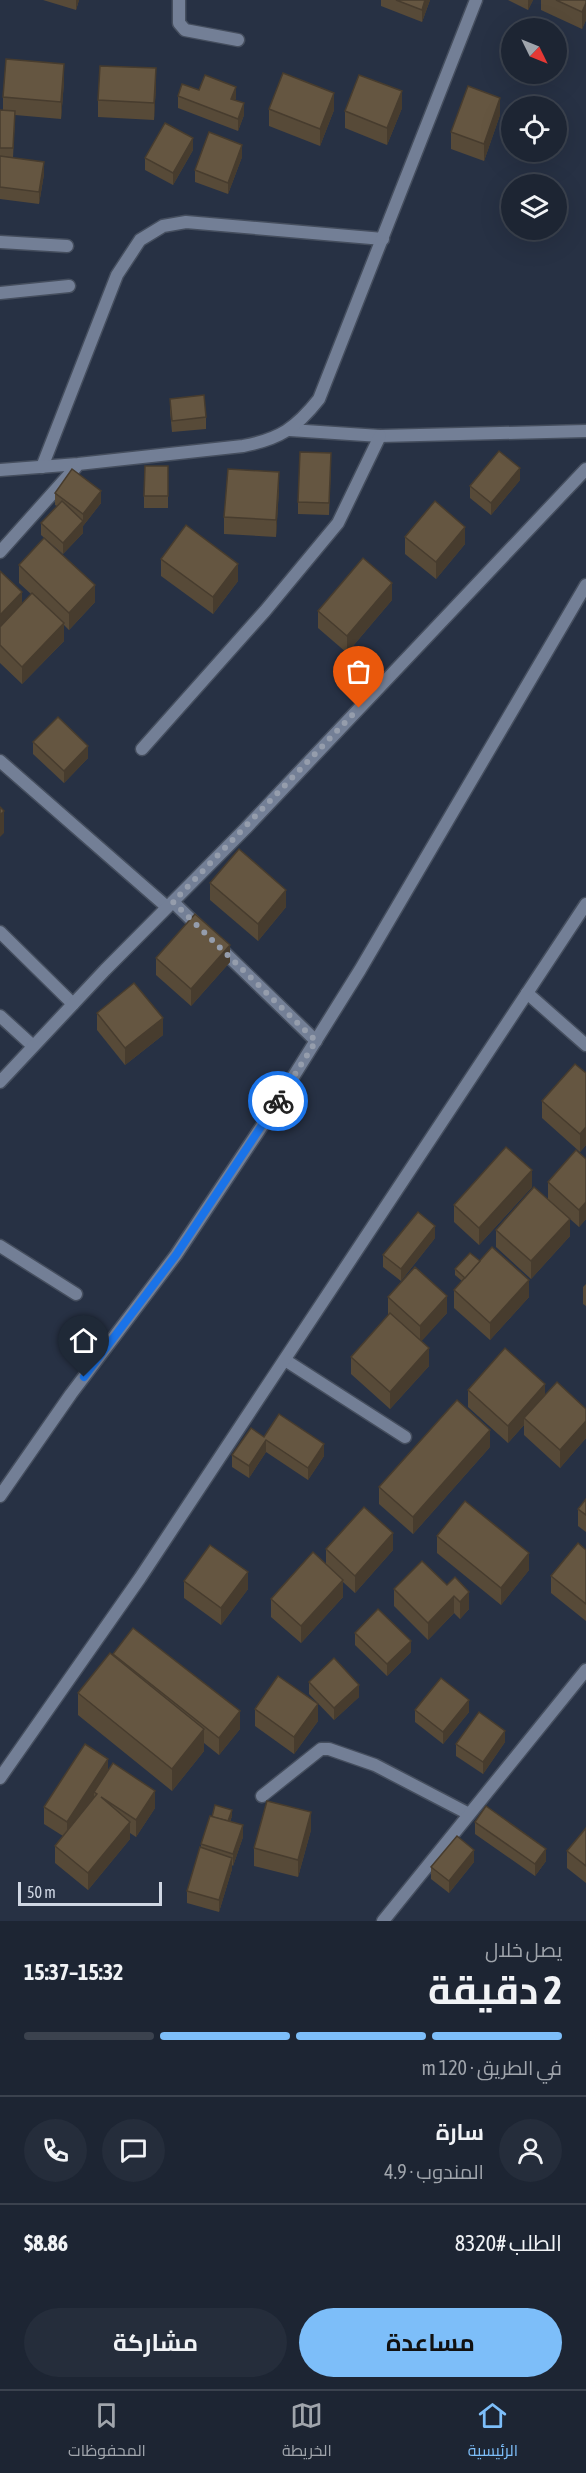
<!DOCTYPE html>
<html lang="ar">
<head>
<meta charset="utf-8">
<style>
  :root { --surface:#1d2533; --page:#252d3b; --text:#f1f3f6; --muted:#a0a5ac; --line:#3b424e; --accent:#7dbef9 }
  body { margin:0; font-family:"Asap Condensed",Cairo,sans-serif; background:var(--page); color:var(--text); direction:rtl; height:100vh; display:flex; flex-direction:column; font-size:22px; white-space:nowrap }
  * { box-sizing:border-box; margin:0 }
  p { font-size:20px; color:var(--muted) }
  .icon { flex:none; width:33px; height:33px; fill:none; stroke:currentColor; stroke-width:2; stroke-linecap:round; stroke-linejoin:round }
  .map { position:relative; height:1921px; overflow:hidden; direction:ltr }
  .sheet { display:flex; flex-direction:column; background:var(--surface); flex:1 }
  .sheet>* { flex:none }
  .needle { width:39px; rotate:133deg }
  .buttons { position:absolute; left:501px; top:18px; display:grid; gap:12px }
  .buttons a { display:grid; place-items:center; width:66px; height:66px; border-radius:50%; background:var(--surface); box-shadow:0 6px 24px #0002,0 0 0 2px var(--line); font-size:30px }
  .scale { position:absolute; left:18px; bottom:15px; width:144px; box-sizing:border-box; padding-left:6px; border:3px solid #d0d7e4; border-top:0; font-size:16px; line-height:21px; white-space:nowrap; color:#d0d7e4; -webkit-text-stroke:4px #273144; paint-order:stroke }
  .pin { position:absolute; display:grid; place-items:center; width:51px; height:51px; color:#fff; margin:-62px -26px; border-radius:50% 50% 50% 0; rotate:-45deg; box-shadow:0 0 6px #0007 }
  .pin .icon { rotate:45deg }
  .courier { position:absolute; display:grid; place-items:center; width:60px; height:60px; margin:-30px; border:4px solid #1a73e8; border-radius:50%; background:#fff; color:#222; box-shadow:0 2px 8px #0007 }
  .overview em { font-style:normal; font-weight:700 }
  .overview div { display:flex; flex-direction:column-reverse }
  .overview { display:flex; align-items:center; justify-content:space-between; height:102px; padding:0 24px }
  h1 { font-size:39px; font-weight:700; line-height:45px }
  .bar { display:grid; grid-template-columns:repeat(4,1fr); gap:9px 6px; align-content:center; height:72px; padding:0 24px }
  .bar i { height:8px; border-radius:4px; background:var(--line) }
  .bar .current { background:var(--accent) }
  .bar p { grid-column:span 4 }
  .line { display:flex; align-items:center; gap:15px; padding:0 24px; border-top:2px solid var(--line) }
  .line div { flex:1 }
  .round { display:grid; place-items:center; flex:none; width:63px; height:63px; border-radius:32px; background:var(--page) }
  .button { display:flex; gap:12px; margin-top:auto; padding:12px 24px }
  .button a { flex:1; height:69px; border-radius:36px; background:var(--accent); color:#111; font-size:24px; font-weight:700; line-height:69px; text-align:center }
  .button a+a { background:var(--page); color:var(--text) }
  .tabs { display:flex; justify-content:space-around; align-items:center; height:84px; border-top:2px solid var(--line); background:var(--surface); font-size:16px; color:var(--muted) }
  .tabs a { display:grid; justify-items:center; gap:3px }
  .tabs .current { color:var(--accent) }
  .map>svg:first-child { display:block }
</style>
</head>
<body>
<div class="map">
<svg width="586" height="1921" viewBox="0 0 586 1921">
  <rect width="100%" height="100%" fill="#273144"/>
  <g fill="none" stroke-linecap="round" stroke-linejoin="round">
    <g stroke="#454e5e" stroke-width="15">
      <g id="minor">
        <path d="M179 0V23L185 30 238 40"/>
        <path d="M0 242 67 246"/>
        <path d="M0 293 69 286"/>
        <path d="M290 430 380 436 586 431"/>
        <path d="M42 467 117 275 140 240 163 226 186 222 383 239"/>
        <path d="M0 552 76 467"/>
        <path d="M142 749 265 611 338 523 380 436"/>
        <path d="M0 761 167 907"/>
        <path d="M173 902 201 929"/>
        <path d="M0 932 73 1004"/>
        <path d="M220 948 316 1041"/>
        <path d="M527 993 586 1045"/>
        <path d="M0 1016 33 1046"/>
        <path d="M0 1082 105 970 246 828 586 469"/>
        <path d="M0 1246 76 1294"/>
        <path d="M285 1360 405 1437"/>
        <path d="M0 1496 71 1394 176 1255 270 1114 360 970 586 585"/>
        <path d="M0 1778 140 1578 586 904"/>
        <path d="M262 1796 321 1749H329L375 1765 469 1814"/>
        <path d="M383 1921 586 1670"/>
      </g>
    </g>
    <g stroke="#454e5e" stroke-width="15">
      <path id="tertiary" d="M0 470 78 464 243 446C280 439 296 428 319 399L476 0"/>
    </g>
    <use href="#minor" stroke="#737f96" stroke-width="12"/>
    <use href="#tertiary" stroke="#737f96" stroke-width="12"/>
  </g>
  <g fill="#574a38">
    <path d="M43 0H79L76 10Z"/>
    <path d="M381 0H430L422 22 381 6Z"/>
    <path d="M508 0H533L528 10Z"/>
    <path d="M541 0H586V20L582 29 541 10Z"/>
    <path d="M64 82 61 119 15 115 13 158 44 174 39 204 0 199V110H3V97Z"/>
    <path d="M156 85 154 120 98 117V100Z"/>
    <path d="M199 90 236 98 235 100 244 115 238 131 178 108V96Z"/>
    <path d="M402 108 387 145 345 128V111Z"/>
    <path d="M269 109 334 110 320 146 269 126Z"/>
    <path d="M500 115 484 161 451 149V132Z"/>
    <path d="M193 150 173 185 145 170V158Z"/>
    <path d="M242 157 228 194 195 182V170Z"/>
    <path d="M170 399 206 417V429L172 432 170 411Z"/>
    <path d="M331 465 329 515 298 514V502Z"/>
    <path d="M168 466V508H144V496Z"/>
    <path d="M520 480 491 515 470 498V486Z"/>
    <path d="M279 489 276 537 224 534V517Z"/>
    <path d="M55 493 101 503 83 526V533L63 554 41 535V523L57 506 55 505Z"/>
    <path d="M405 537 465 544 436 579 405 554Z"/>
    <path d="M161 559 238 581 213 614 161 576Z"/>
    <path d="M19 565 95 602 69 630 64 625V641L22 684 0 663V571L22 604 31 594 19 583Z"/>
    <path d="M392 600 347 653 318 628V611Z"/>
    <path d="M33 742 88 758 64 783 33 754Z"/>
    <path d="M210 883 286 907 258 941 210 900Z"/>
    <path d="M156 958 230 962 191 1006 156 975Z"/>
    <path d="M97 1013 163 1035 125 1065 97 1030Z"/>
    <path d="M586 1073V1145L580 1152 542 1118V1101Z"/>
    <path d="M586 1159V1219L579 1227 570 1219V1236L531 1279 496 1247V1230L548 1199V1182Z"/>
    <path d="M532 1187 479 1245 454 1222V1205Z"/>
    <path d="M435 1238 401 1281 383 1267V1255Z"/>
    <path d="M480 1261 529 1297 490 1340 454 1308V1290L462 1281 455 1275V1269Z"/>
    <path d="M586 1284V1306L583 1304V1287Z"/>
    <path d="M388 1297 447 1313 421 1341 429 1366 390 1409 351 1374V1357L389 1315 388 1314Z"/>
    <path d="M468 1390 545 1395 586 1409V1438L560 1468 524 1435V1425L508 1443 468 1407Z"/>
    <path d="M264 1437 324 1456 308 1480 266 1452 249 1478 232 1467V1455Z"/>
    <path d="M490 1447 413 1534 379 1504V1487Z"/>
    <path d="M586 1499V1532L578 1526V1509Z"/>
    <path d="M437 1536 529 1570 501 1605 437 1553Z"/>
    <path d="M326 1549 393 1550 355 1593 343 1582V1597L301 1643 271 1617V1599L326 1564Z"/>
    <path d="M586 1550V1621L551 1593V1576Z"/>
    <path d="M422 1561 469 1609 460 1619 454 1613 428 1640 394 1606V1589Z"/>
    <path d="M184 1581 248 1589 221 1625 184 1598Z"/>
    <path d="M355 1633 411 1652 387 1676 355 1645Z"/>
    <path d="M113 1654 240 1729 219 1755 204 1743V1751L172 1791 78 1715V1693L113 1655Z"/>
    <path d="M309 1682 359 1697 334 1720 309 1694Z"/>
    <path d="M255 1709 318 1721 294 1754 255 1726Z"/>
    <path d="M415 1710 469 1712 443 1744 415 1722Z"/>
    <path d="M505 1742 483 1774 456 1756V1744Z"/>
    <path d="M108 1770 155 1808 136 1837 130 1833V1839L88 1890 55 1863V1846L63 1836 44 1824V1807Z"/>
    <path d="M232 1816 230 1822 243 1837 233 1866 232 1865V1869L219 1912 187 1903V1891L201 1848V1844Z"/>
    <path d="M475 1822 546 1861 535 1876 475 1834Z"/>
    <path d="M586 1828V1883L567 1868V1851Z"/>
    <path d="M311 1830 298 1877 254 1866V1848Z"/>
    <path d="M474 1862 449 1893 431 1879V1867Z"/>
  </g>
  <g fill="#473c2e">
    <path d="M76 0H79L76 10Z"/>
    <path d="M425 0H430L422 22V10Z"/>
    <path d="M528 0H533L528 10Z"/>
    <path d="M586 3V20L582 29V12Z"/>
    <path d="M64 64V82L61 119V102Z"/>
    <path d="M156 68V85L154 120V103Z"/>
    <path d="M236 87V98L231 110V99Z"/>
    <path d="M402 91V108L387 145V128Z"/>
    <path d="M334 93V110L320 146V129Z"/>
    <path d="M500 98V115L484 161V144Z"/>
    <path d="M244 103V115L238 131V119Z"/>
    <path d="M193 138V150L173 185V173Z"/>
    <path d="M242 145V157L228 194V183Z"/>
    <path d="M44 162V174L39 204V192Z"/>
    <path d="M520 468V480L491 515V503Z"/>
    <path d="M279 472V489L276 537V520Z"/>
    <path d="M101 491V503L83 526V514Z"/>
    <path d="M83 521V533L63 554V543Z"/>
    <path d="M465 527V544L436 579V562Z"/>
    <path d="M238 564V581L213 614V597Z"/>
    <path d="M392 583V600L347 653V636Z"/>
    <path d="M95 585V602L69 630V613Z"/>
    <path d="M22 592V609L0 632V615Z"/>
    <path d="M64 623V641L22 684V667Z"/>
    <path d="M88 746V758L64 783V771Z"/>
    <path d="M4 811V833L0 837V815Z"/>
    <path d="M286 890V907L258 941V924Z"/>
    <path d="M230 945V962L191 1006V989Z"/>
    <path d="M163 1018V1035L125 1065V1048Z"/>
    <path d="M586 1127V1145L580 1152V1134Z"/>
    <path d="M532 1170V1187L479 1245V1228Z"/>
    <path d="M586 1202V1219L579 1227V1210Z"/>
    <path d="M570 1219V1236L531 1279V1261Z"/>
    <path d="M435 1226V1238L401 1281V1269Z"/>
    <path d="M529 1280V1297L490 1340V1323Z"/>
    <path d="M447 1296V1313L420 1343V1326Z"/>
    <path d="M429 1348V1366L390 1409V1392Z"/>
    <path d="M545 1384V1402L524 1418V1425L508 1443V1426Z"/>
    <path d="M586 1421V1438L560 1468V1450Z"/>
    <path d="M490 1430V1447L413 1534V1517Z"/>
    <path d="M266 1440V1452L249 1478V1466Z"/>
    <path d="M324 1444V1456L308 1480V1468Z"/>
    <path d="M393 1533V1550L355 1593V1576Z"/>
    <path d="M529 1553V1570L501 1605V1588Z"/>
    <path d="M248 1572V1589L221 1625V1608Z"/>
    <path d="M343 1580V1597L301 1643V1626Z"/>
    <path d="M469 1592V1609L460 1619V1602Z"/>
    <path d="M454 1596V1613L428 1640V1623Z"/>
    <path d="M411 1641V1652L387 1676V1664Z"/>
    <path d="M359 1685V1697L334 1720V1708Z"/>
    <path d="M469 1700V1712L443 1744V1732Z"/>
    <path d="M318 1704V1721L294 1754V1737Z"/>
    <path d="M240 1711V1729L219 1755V1738Z"/>
    <path d="M204 1729V1751L172 1791V1769Z"/>
    <path d="M505 1731V1742L483 1774V1762Z"/>
    <path d="M108 1759V1776L94 1792V1799L67 1839V1822Z"/>
    <path d="M155 1791V1808L136 1837V1820Z"/>
    <path d="M232 1810V1816L227 1829V1823Z"/>
    <path d="M311 1812V1830L298 1877V1860Z"/>
    <path d="M130 1822V1839L88 1890V1873Z"/>
    <path d="M243 1825V1837L233 1866V1854Z"/>
    <path d="M546 1849V1861L535 1876V1864Z"/>
    <path d="M474 1850V1862L449 1893V1881Z"/>
    <path d="M232 1858V1869L219 1912V1900Z"/>
  </g>
  <g fill="#655641" stroke="#473c2e" stroke-width="1.5">
    <path d="M396 0H425L422 10Z"/>
    <path d="M556 0H586V3L582 12Z"/>
    <path d="M6 59 64 64 61 102 3 97Z"/>
    <path d="M100 66 156 68 154 103 98 100Z"/>
    <path d="M283 73 334 93 320 129 269 109Z"/>
    <path d="M205 75 236 87 231 99 244 103 238 119 178 96 182 84 199 90Z"/>
    <path d="M359 75 402 91 387 128 345 111Z"/>
    <path d="M468 86 500 98 484 144 451 132Z"/>
    <path d="M0 110 15 111 13 148H0Z"/>
    <path d="M165 123 193 138 173 173 145 158Z"/>
    <path d="M209 132 242 145 228 183 195 170Z"/>
    <path d="M0 156 44 162 39 192 0 187Z"/>
    <path d="M204 395 206 417 172 421 170 399Z"/>
    <path d="M499 451 520 468 491 503 470 486Z"/>
    <path d="M300 452 331 453 329 503 298 502Z"/>
    <path d="M145 466H168V496H144Z"/>
    <path d="M72 469 101 491 83 514 55 493Z"/>
    <path d="M228 469 279 472 276 520 224 517Z"/>
    <path d="M62 501 83 521 63 543 41 523Z"/>
    <path d="M435 501 465 527 436 562 405 537Z"/>
    <path d="M186 525 238 564 213 597 161 559Z"/>
    <path d="M44 538 95 585 69 613 19 565Z"/>
    <path d="M363 558 392 583 347 636 318 611Z"/>
    <path d="M0 571 22 592 0 615Z"/>
    <path d="M32 593 64 623 22 667 0 645V627Z"/>
    <path d="M58 717 88 746 64 771 33 742Z"/>
    <path d="M0 807 4 811 0 815Z"/>
    <path d="M239 849 286 890 258 924 210 883Z"/>
    <path d="M195 914 230 945 191 989 156 958Z"/>
    <path d="M134 983 163 1018 125 1048 97 1013Z"/>
    <path d="M575 1064 586 1073V1127L580 1134 542 1101Z"/>
    <path d="M506 1147 532 1170 479 1228 454 1205Z"/>
    <path d="M576 1150 586 1159V1202L579 1210 548 1182Z"/>
    <path d="M534 1187 570 1219 531 1261 496 1230Z"/>
    <path d="M418 1212 435 1226 401 1269 383 1255Z"/>
    <path d="M492 1247 529 1280 490 1323 454 1290Z"/>
    <path d="M470 1253 480 1261 465 1278 455 1269Z"/>
    <path d="M415 1267 447 1296 420 1326 388 1297Z"/>
    <path d="M390 1313 429 1348 390 1392 351 1357Z"/>
    <path d="M505 1348 545 1384 508 1426 468 1390Z"/>
    <path d="M557 1382 586 1409V1421L560 1450 524 1418Z"/>
    <path d="M457 1400 490 1430 413 1517 379 1487Z"/>
    <path d="M279 1414 324 1444 308 1468 266 1440 249 1466 232 1455 251 1428 264 1437Z"/>
    <path d="M586 1499V1515L578 1509Z"/>
    <path d="M465 1501 529 1553 501 1588 437 1536Z"/>
    <path d="M364 1507 393 1533 355 1576 326 1549Z"/>
    <path d="M578 1543 586 1550V1604L551 1576Z"/>
    <path d="M210 1545 248 1572 221 1608 184 1581Z"/>
    <path d="M313 1552 343 1580 301 1626 271 1599Z"/>
    <path d="M422 1561 447 1585 455 1577 469 1592 460 1602 454 1596 428 1623 394 1589Z"/>
    <path d="M378 1609 411 1641 387 1664 355 1633Z"/>
    <path d="M133 1628 240 1711 219 1738 113 1654Z"/>
    <path d="M110 1653 204 1729 172 1769 78 1693Z"/>
    <path d="M334 1658 359 1685 334 1708 309 1682Z"/>
    <path d="M278 1676 318 1704 294 1737 255 1709Z"/>
    <path d="M441 1678 469 1700 443 1732 415 1710Z"/>
    <path d="M479 1712 505 1731 483 1762 456 1744Z"/>
    <path d="M85 1744 108 1759 67 1822 44 1807Z"/>
    <path d="M113 1763 155 1791 136 1820 101 1797 130 1822 88 1873 55 1846 97 1794 94 1792Z"/>
    <path d="M267 1801 311 1812 298 1860 254 1848Z"/>
    <path d="M215 1805 232 1810 228 1821 212 1817Z"/>
    <path d="M486 1806 546 1849 535 1864 475 1822Z"/>
    <path d="M210 1816 243 1825 233 1854 201 1844Z"/>
    <path d="M586 1828V1866L567 1851Z"/>
    <path d="M457 1836 474 1850 449 1881 431 1867Z"/>
    <path d="M200 1847 232 1858 219 1900 187 1891Z"/>
  </g>
  <g fill="none" stroke-linecap="round" stroke-linejoin="round">
    <path stroke="#959dac" stroke-width="6" stroke-dasharray="0 10.8" d="M278 1101 316 1041 173 902 359 708"/>
    <path stroke="#1a73e8" stroke-width="8" d="M84 1377 176 1255 278 1101"/>
  </g>
</svg>
<div class="buttons">
<a><svg class="needle" viewBox="-14 -14 28 28"><path d="M0-13l5 13h-10z" fill="#e53935"/><path d="M0 13l5-13h-10z" fill="#a0a5ac"/></svg></a>
<a><svg class="icon" aria-label="locate" viewBox="0 0 24 24"><circle cx="12" cy="12" r="6"/><path d="M12 2v4M12 18v4M2 12h4M18 12h4"/></svg></a>
<a><svg class="icon" aria-label="layers" viewBox="0 0 24 24"><path d="M12 4l9 5-9 5-9-5zM3 14l9 5 9-5"/></svg></a>
</div>
<div class="scale">50 m</div>
<div class="pin" style="left:359px;top:708px;background:#ea580c"><svg class="icon" aria-label="bag" viewBox="0 0 24 24"><path d="M5 8h14l-1 12H6zM9 8a3 3 0 0 1 6 0"/></svg></div>
<div class="pin" style="left:84px;top:1377px;background:#1f2937"><svg class="icon" aria-label="home" viewBox="0 0 24 24"><path d="M3 11l9-7 9 7M6 9v11h12V9"/></svg></div>
<div class="courier" style="left:278px;top:1101px"><svg class="icon" aria-label="bike" viewBox="0 0 24 24"><circle cx="6" cy="16" r="4"/><circle cx="18" cy="16" r="4"/><path d="M6 16l4-8h5l3 8M10 8l3 8H6M13 5h3"/></svg></div>
</div>
<section class="sheet">
<div class="overview"><div><h1>2 دقيقة</h1><p>يصل خلال</p></div><em>15:32–15:37</em></div>
<div class="bar"><i class="current"></i><i class="current"></i><i class="current"></i><i></i><p>في الطريق · 120 m</p></div>
<div class="line" style="height:108px"><a class="round"><svg class="icon" aria-label="person" viewBox="0 0 24 24"><circle cx="12" cy="8" r="4"/><path d="M4 21q1-7 8-7t8 7"/></svg></a><div><b>سارة</b><p>المندوب · 4.9</p></div><a class="round"><svg class="icon" aria-label="chat" viewBox="0 0 24 24"><path d="M4 5h16v11H9l-5 4z"/></svg></a><a class="round"><svg class="icon" aria-label="phone" viewBox="0 0 24 24"><path d="M5 4h4l2 5-3 2q2 4 5 5l2-3 5 2v4C11 20 4 13 5 4z"/></svg></a></div>
<div class="line" style="height:78px"><div>الطلب #8320</div><b>$8.86</b></div>
<div class="button"><a>مساعدة</a><a>مشاركة</a></div>
</section>
<nav class="tabs">
<a class="current"><svg class="icon" aria-label="home" viewBox="0 0 24 24"><path d="M3 11l9-7 9 7M6 9v11h12V9"/></svg>الرئيسية</a>
<a><svg class="icon" aria-label="map" viewBox="0 0 24 24"><path d="M3 6l6-2 6 2 6-2v14l-6 2-6-2-6 2zM9 4v14M15 6v14"/></svg>الخريطة</a>
<a><svg class="icon" aria-label="saved" viewBox="0 0 24 24"><path d="M7 4h10v16l-5-4-5 4z"/></svg>المحفوظات</a>
</nav>
</body>
</html>
